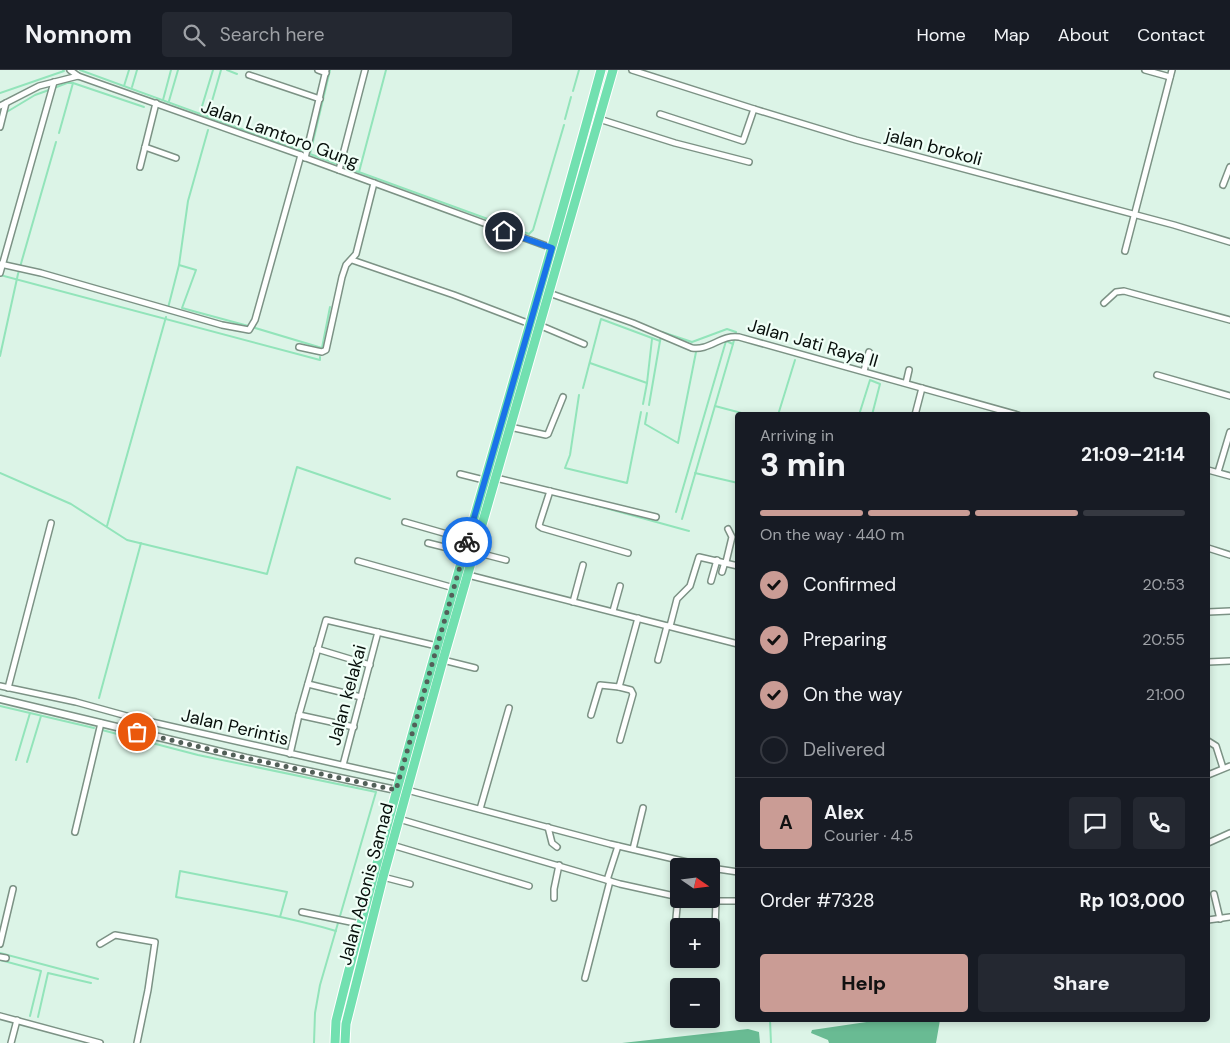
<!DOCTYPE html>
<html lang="en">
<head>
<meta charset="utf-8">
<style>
  :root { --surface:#171b24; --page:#242831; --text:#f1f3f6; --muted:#9ea1a6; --line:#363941; --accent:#ca9c95 }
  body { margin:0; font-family:"DM Sans",sans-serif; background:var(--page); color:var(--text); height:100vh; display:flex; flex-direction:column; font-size:19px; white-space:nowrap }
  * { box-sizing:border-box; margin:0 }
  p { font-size:16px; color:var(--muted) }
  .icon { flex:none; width:28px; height:28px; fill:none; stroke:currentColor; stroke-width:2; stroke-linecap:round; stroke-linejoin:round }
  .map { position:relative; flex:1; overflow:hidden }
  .panel { position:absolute; left:735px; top:342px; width:475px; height:610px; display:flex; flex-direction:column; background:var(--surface); border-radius:5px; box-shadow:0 2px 8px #0003 }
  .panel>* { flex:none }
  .needle { width:32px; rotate:104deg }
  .controls { position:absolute; left:670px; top:788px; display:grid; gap:10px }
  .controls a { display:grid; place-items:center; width:50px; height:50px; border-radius:5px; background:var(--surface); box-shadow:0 2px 8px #0003; font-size:25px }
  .pin { position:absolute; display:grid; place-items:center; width:42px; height:42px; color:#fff; margin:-21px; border:2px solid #fff; border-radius:50%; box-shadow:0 1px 5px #0007 }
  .courier { position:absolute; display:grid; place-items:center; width:50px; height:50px; margin:-25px; border:4px solid #1a73e8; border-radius:50%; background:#fff; color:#222; box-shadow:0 1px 6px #0007 }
  .overview em { font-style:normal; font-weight:800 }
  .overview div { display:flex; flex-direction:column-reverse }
  .overview { display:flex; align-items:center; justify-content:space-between; height:85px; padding:0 25px }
  h1 { font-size:32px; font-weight:800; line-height:38px }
  .bar { display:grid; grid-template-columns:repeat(4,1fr); gap:8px 5px; align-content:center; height:60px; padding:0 25px }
  .bar i { height:6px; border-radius:4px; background:var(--line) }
  .bar .on { background:var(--accent) }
  .bar p { grid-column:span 4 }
  .line { display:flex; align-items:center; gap:12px; padding:0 25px; border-top:1px solid var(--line) }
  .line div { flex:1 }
  .round { display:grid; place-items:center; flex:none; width:52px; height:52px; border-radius:5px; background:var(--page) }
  ol { padding:0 25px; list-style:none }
  li { display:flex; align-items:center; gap:15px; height:55px }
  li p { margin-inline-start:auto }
  li .icon { padding:5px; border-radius:50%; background:var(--accent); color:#111; stroke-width:4 }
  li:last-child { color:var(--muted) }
  li i { width:28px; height:28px; border:2px solid var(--line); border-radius:50% }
  .action { display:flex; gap:10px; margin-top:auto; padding:10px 25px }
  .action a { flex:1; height:58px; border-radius:5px; background:var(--accent); color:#111; font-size:20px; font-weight:800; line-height:58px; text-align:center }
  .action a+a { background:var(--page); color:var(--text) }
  header { display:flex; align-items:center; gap:30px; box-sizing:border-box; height:70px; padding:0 25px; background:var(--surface); border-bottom:1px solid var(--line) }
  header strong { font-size:24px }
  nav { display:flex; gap:28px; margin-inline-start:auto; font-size:18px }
  .search { width:350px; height:45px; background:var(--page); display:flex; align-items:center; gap:12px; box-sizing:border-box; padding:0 18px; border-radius:5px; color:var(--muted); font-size:19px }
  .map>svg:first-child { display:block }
</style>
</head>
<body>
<header>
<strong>Nomnom</strong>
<div class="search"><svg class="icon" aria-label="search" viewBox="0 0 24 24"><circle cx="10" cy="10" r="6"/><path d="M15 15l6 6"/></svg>Search here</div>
<nav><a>Home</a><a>Map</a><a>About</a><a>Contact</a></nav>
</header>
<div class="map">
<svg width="1230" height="973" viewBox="0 0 1230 973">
  <rect width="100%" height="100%" fill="#dcf4e7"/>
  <g fill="#69bb93">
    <path d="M880 950H940L936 973H829L828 970 811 963 812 960Z"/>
    <path d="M748 959 759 962 760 973H622Z"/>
  </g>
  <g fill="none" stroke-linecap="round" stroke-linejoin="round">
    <g stroke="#92e4ba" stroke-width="2">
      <path d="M80 0 302 81"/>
      <path d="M227 0 237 4"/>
      <path d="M330 0 310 84 337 94"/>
      <path d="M124 16 129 0"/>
      <path d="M132 17 137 0"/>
      <path d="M54 18 67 13H73L144 37"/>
      <path d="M573 21 579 0"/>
      <path d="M0 23 64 1 63 0"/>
      <path d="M163 30 171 0"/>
      <path d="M169 31 178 0"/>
      <path d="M5 43 35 25 49 20"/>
      <path d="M200 43 213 0"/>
      <path d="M208 45 221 0"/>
      <path d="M565 49 571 27"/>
      <path d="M208 60 188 131 179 195 196 200 182 238 252 257 322 278"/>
      <path d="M59 63 73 13"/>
      <path d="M345 97 529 164 533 160 564 55"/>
      <path d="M359 102 386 0"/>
      <path d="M0 205 320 290V287"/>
      <path d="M168 238 179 195"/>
      <path d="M322 278 330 237"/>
      <path d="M0 286 18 204 56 72"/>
      <path d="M590 293 647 313"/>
      <path d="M583 318 601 249 660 271 662 262 692 272 727 259 736 262 733 274 726 271 676 442"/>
      <path d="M579 325 570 385 565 398 627 413 641 342"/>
      <path d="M643 334 647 313 652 269"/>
      <path d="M649 335 660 271"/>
      <path d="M715 336 749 345"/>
      <path d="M647 343 645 354 678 373 696 282"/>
      <path d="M778 345 795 290"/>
      <path d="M859 345 870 310 880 314 872 345"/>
      <path d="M0 403 71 434 127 470 267 504 297 397 390 429"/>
      <path d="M695 403 738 413"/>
      <path d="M580 431 689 461"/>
      <path d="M682 449 733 274"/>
      <path d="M107 456 166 247"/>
      <path d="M99 628 141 473"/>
      <path d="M0 636 94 658"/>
      <path d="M102 660 198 685 376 722 320 915 315 943 314 973"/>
      <path d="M16 690 30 643"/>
      <path d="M27 692 41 646"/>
      <path d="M280 847 287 822 180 801 176 827C230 837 284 846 336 861"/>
      <path d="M0 883 98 909"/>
      <path d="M0 890 41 901 30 946"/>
      <path d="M38 947 48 903 91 913"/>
      <path d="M770 950 771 973"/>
    </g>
    <g stroke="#7c9285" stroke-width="8">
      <g id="minor">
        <path d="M70 0 78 6"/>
        <path d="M318 0 326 3"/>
        <path d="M632 0 754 39 856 70 1174 155 1230 172"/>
        <path d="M1145 0 1170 7"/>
        <path d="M249 5 320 29"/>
        <path d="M0 36 39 16 78 6 301 85 303 87 552 178"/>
        <path d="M660 44 743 71 754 39"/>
        <path d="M599 49 675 73 749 92"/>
        <path d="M0 57 6 33"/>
        <path d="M145 77 176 88"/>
        <path d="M305 88 326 0"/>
        <path d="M140 97 156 33"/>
        <path d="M339 100 365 0"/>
        <path d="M1223 115 1230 97"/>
        <path d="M1125 181 1172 0"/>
        <path d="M352 190 454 225 530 254"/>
        <path d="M0 194 41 203 222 255 249 260 255 250 301 85"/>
        <path d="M0 203 54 12"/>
        <path d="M549 223 633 253 692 278C709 281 722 264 739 267L1018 345"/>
        <path d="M1104 233 1116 222 1124 221 1230 250"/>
        <path d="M539 255 584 274"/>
        <path d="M299 277 322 282 326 280 342 207 346 195 356 184 374 113"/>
        <path d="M864 301 869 282"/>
        <path d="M1157 305 1230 326"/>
        <path d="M906 313 909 300"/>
        <path d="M915 345 922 318"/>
        <path d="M510 357 546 365 548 364 563 327"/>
        <path d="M1208 400 1230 406"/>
        <path d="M1218 402 1230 362"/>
        <path d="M460 404 484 410"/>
        <path d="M496 408 656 447"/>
        <path d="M550 421 540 452 539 456 542 458 628 483"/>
        <path d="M405 452 468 470"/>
        <path d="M428 473 464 482"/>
        <path d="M1208 478 1230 485"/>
        <path d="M475 482 506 490"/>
        <path d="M358 491 454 518"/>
        <path d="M726 492 732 467 728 459"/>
        <path d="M722 502 725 492"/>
        <path d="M468 505 738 574"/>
        <path d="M711 511 717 490"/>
        <path d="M573 532 583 495"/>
        <path d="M613 541 620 516"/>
        <path d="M1208 542 1230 541"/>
        <path d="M670 556 677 529 690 516 699 487 738 496"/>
        <path d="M317 579 370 595"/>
        <path d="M443 590 475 598"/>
        <path d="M658 590 667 556"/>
        <path d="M1208 592 1230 591"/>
        <path d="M308 614 361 627"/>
        <path d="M0 616 76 632 134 648 399 708"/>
        <path d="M619 617 631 620 633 624 620 670"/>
        <path d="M8 618 51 453"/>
        <path d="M299 645 354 657"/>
        <path d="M591 645 600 615 619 617 638 548"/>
        <path d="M1208 671 1216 676 1223 698"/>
        <path d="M290 684 299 645 326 550 437 576"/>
        <path d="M343 695 378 562"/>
        <path d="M1208 705 1230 696"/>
        <path d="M407 720 610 774 704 796"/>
        <path d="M480 739 509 638"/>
        <path d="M399 749 620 814 679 827"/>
        <path d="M548 757 552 773 557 777"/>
        <path d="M75 762 101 653"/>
        <path d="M1208 773 1230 763"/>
        <path d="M392 775 529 816"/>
        <path d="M633 779 643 738"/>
        <path d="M711 798 738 802"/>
        <path d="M383 807 410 814"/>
        <path d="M607 810 618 776"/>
        <path d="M1214 824 1220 849"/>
        <path d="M554 828V819L559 795"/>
        <path d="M685 829 709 831H738"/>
        <path d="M714 831V814"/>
        <path d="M302 842 360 854"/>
        <path d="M1208 850 1230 847"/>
        <path d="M674 869 678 827"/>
        <path d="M0 874 13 819"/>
        <path d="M100 874 115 865 155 872 148 920 137 973"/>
        <path d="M0 887 6 888"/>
        <path d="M714 888 716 831"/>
        <path d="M585 908 610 811"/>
        <path d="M0 946 100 973"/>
        <path d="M11 973 17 950"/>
      </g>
    </g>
    <g stroke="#7c9285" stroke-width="9">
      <path id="tertiary" d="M0 629 246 688 396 720"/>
    </g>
    <g stroke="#fff" stroke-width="11">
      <g id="trunk">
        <path d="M335 973 336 951C416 631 515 318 601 0"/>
        <path d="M345 973 346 954 383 807 443 590 613 0"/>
      </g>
    </g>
    <use href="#minor" stroke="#fff" stroke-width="5"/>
    <use href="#tertiary" stroke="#fff" stroke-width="6"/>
    <use href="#trunk" stroke="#72e0b0" stroke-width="9"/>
  </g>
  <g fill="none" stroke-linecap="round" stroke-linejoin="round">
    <path stroke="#525f58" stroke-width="5" stroke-dasharray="0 9" d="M137 662 246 688 396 720 467 472"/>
    <path stroke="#1a73e8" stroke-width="6" d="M467 472 552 178 504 161"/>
  </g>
  <g text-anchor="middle" stroke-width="4.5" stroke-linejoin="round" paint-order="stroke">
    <g font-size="18" fill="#070f0b" stroke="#f0fff7">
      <text transform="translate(280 64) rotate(20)" y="6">Jalan Lamtoro Gung</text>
      <text transform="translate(934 77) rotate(15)" y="6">jalan brokoli</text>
      <text transform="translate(813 273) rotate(16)" y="6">Jalan Jati Raya II</text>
      <text transform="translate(347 625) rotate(-75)" y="6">Jalan kelakai</text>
      <text transform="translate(235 657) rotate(13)" y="6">Jalan Perintis</text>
      <text transform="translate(366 814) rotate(-75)" y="6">Jalan Adonis Samad</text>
    </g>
  </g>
</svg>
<div class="controls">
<a><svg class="needle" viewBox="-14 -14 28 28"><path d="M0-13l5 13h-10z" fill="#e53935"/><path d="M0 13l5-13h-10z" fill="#9ea1a6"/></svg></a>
<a>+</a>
<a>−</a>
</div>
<div class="pin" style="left:137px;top:662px;background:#ea580c"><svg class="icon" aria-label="bag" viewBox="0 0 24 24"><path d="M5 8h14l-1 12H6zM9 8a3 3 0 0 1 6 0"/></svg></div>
<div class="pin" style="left:504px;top:161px;background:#1f2937"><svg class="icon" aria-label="home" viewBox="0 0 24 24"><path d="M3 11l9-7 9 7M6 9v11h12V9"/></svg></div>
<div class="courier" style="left:467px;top:472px"><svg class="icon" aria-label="bike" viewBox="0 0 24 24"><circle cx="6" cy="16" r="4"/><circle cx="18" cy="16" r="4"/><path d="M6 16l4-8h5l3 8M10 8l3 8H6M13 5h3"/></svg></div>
<section class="panel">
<div class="overview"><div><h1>3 min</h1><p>Arriving in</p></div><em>21:09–21:14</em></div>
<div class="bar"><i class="on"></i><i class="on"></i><i class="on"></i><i></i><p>On the way · 440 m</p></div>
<ol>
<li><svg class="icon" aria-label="check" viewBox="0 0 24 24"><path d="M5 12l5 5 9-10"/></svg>Confirmed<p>20:53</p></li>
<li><svg class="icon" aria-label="check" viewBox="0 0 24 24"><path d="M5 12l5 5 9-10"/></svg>Preparing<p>20:55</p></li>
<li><svg class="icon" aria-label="check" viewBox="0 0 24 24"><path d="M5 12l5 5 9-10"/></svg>On the way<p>21:00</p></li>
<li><i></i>Delivered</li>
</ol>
<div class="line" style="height:90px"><b class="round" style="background:var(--accent);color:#111">A</b><div><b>Alex</b><p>Courier · 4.5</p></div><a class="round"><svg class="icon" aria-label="chat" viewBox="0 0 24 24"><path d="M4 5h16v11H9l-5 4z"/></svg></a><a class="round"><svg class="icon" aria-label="phone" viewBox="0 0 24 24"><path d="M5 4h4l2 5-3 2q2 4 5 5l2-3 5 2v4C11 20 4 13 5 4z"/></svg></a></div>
<div class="line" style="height:65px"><div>Order #7328</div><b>Rp 103,000</b></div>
<div class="action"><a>Help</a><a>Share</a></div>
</section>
</div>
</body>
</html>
